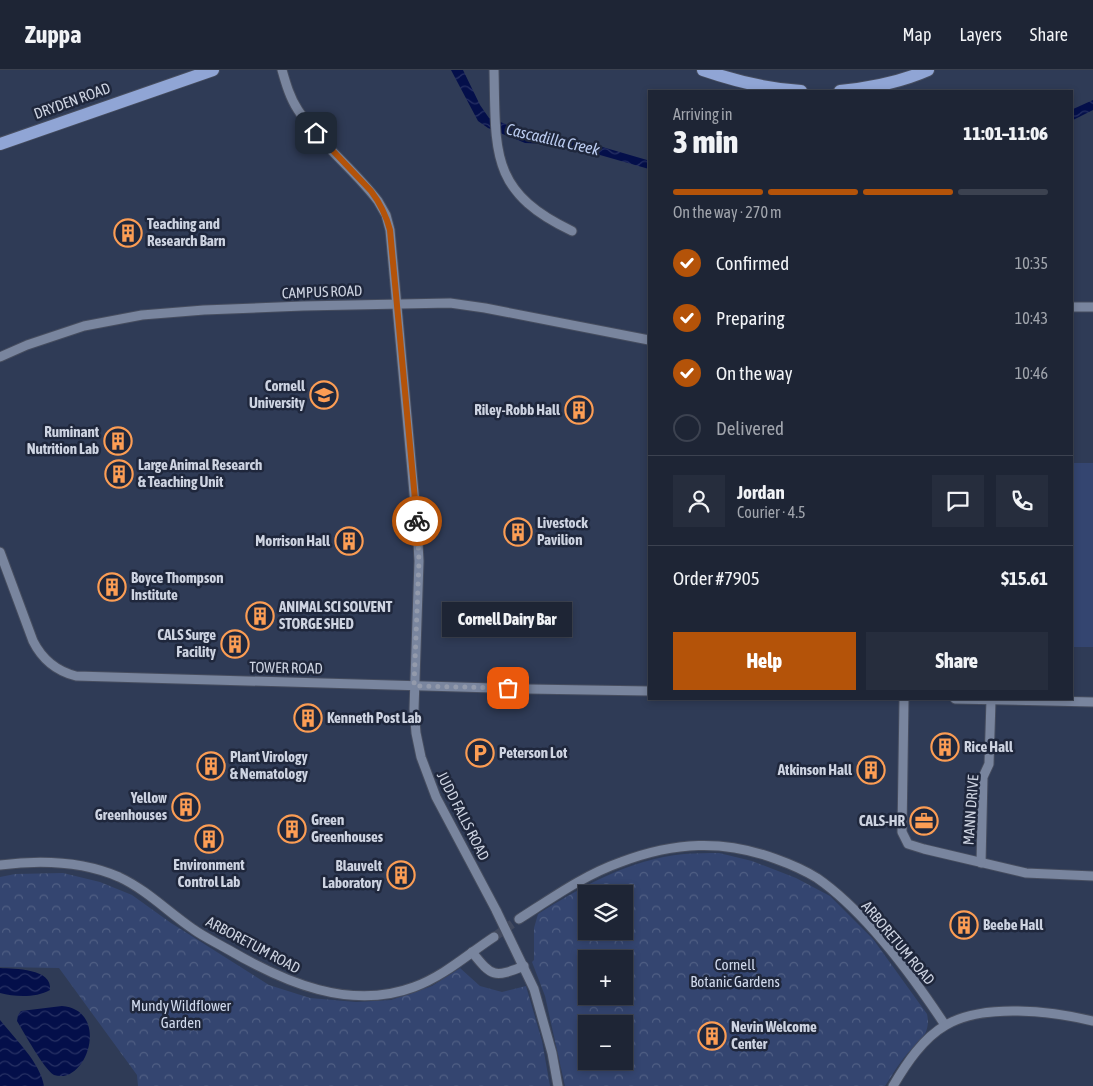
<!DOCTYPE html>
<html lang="en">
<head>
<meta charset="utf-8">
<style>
  :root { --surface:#1e2535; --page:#262d3d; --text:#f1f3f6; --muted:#a1a5ad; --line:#3c4250; --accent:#b45309 }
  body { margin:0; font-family:"Asap Condensed",sans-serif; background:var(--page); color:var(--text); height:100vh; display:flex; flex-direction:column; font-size:19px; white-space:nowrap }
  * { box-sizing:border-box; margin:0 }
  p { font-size:16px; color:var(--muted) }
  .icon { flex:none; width:28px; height:28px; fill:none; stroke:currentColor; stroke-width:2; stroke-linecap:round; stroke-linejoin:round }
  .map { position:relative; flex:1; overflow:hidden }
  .side { position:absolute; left:648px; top:20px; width:425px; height:610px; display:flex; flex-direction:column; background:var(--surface); border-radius:0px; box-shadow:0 2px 8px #0003,0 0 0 1px var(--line) }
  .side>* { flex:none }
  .fabs { position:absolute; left:578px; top:815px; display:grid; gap:10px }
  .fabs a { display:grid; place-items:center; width:55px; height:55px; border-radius:0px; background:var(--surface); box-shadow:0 2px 8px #0003,0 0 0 1px var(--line); font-size:25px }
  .pin { position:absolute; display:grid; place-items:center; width:42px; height:42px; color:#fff; margin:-21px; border-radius:10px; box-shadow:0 2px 8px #0006 }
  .courier { position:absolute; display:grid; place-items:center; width:50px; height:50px; margin:-25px; border:4px solid #b45309; border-radius:50%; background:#fff; color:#222; box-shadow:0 1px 6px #0007 }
  .bubble { position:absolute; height:35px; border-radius:0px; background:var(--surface); box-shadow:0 2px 8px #0003,0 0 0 1px var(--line); font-size:16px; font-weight:800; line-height:35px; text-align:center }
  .summary em { font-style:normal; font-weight:800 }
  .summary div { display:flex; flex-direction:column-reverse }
  .summary { display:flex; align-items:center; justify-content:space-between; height:85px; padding:0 25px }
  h1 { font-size:32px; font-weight:800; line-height:38px }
  .bar { display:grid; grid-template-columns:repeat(4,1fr); gap:8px 5px; align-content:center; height:60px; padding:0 25px }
  .bar i { height:6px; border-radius:4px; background:var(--line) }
  .bar .on { background:var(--accent) }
  .bar p { grid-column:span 4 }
  .line { display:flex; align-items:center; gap:12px; padding:0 25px; border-top:1px solid var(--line) }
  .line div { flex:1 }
  .round { display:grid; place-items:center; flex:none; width:52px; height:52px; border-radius:0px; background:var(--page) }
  ol { padding:0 25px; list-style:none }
  li { display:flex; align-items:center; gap:15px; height:55px }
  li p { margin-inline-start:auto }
  li .icon { padding:5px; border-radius:50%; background:var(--accent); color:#fff; stroke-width:4 }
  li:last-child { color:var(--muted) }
  li i { width:28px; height:28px; border:2px solid var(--line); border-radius:50% }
  .button { display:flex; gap:10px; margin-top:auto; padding:10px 25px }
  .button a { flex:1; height:58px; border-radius:0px; background:var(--accent); color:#fff; font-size:20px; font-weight:800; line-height:58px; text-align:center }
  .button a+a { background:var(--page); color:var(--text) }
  header { display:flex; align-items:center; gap:30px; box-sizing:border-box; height:70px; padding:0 25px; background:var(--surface); border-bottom:1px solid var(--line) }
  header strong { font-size:24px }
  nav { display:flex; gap:28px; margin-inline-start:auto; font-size:18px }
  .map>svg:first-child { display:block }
</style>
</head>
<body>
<header>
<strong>Zuppa</strong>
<nav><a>Map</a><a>Layers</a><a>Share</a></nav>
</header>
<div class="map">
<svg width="1093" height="1016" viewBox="0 0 1093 1016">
  <defs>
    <pattern id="park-crowns" width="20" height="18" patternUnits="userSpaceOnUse" patternTransform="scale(1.25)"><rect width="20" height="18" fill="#344570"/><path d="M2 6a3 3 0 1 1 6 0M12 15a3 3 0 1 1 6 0" fill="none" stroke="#505f84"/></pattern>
    <pattern id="water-waves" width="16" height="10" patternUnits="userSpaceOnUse" patternTransform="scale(1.25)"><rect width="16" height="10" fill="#040f4a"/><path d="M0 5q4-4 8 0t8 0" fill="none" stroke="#273164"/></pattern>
  </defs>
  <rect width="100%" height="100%" fill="#283147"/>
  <path fill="#2f3b56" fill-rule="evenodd" d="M0 0H1093V1016H0ZM649 21H1071V629H649ZM586 824H624V861H586ZM586 889H624V926H586ZM586 954H624V991H586Z"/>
  <rect fill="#344570" x="1071" y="393" width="22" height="184"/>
  <g fill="url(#park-crowns)" fill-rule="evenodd">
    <path d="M719 783 752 791 796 808 830 826 873 869 927 944C932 967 915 973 903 989 896 998 891 1007 885 1016H565L545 926 532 892 534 890V858L538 844C585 815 628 790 684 784 696 783 708 783 719 783ZM586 824H624V861H586ZM586 889H624V926H586ZM586 954H624V991H586Z"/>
    <path d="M63 803 100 812 132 825 171 853 269 915 310 928 356 932 391 930 432 916 460 898 480 916 502 922 526 916 542 971 550 1016H138L137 1005 59 898 0 897V807L15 804Z"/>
  </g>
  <g fill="url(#water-waves)">
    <path d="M451 0H463L480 35 489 48 526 61 599 76 647 90 649 91V99L600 85 570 78 549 74 525 73 488 58 478 51Z"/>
    <path d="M1093 30V40L1071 51V40Z"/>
    <path d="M0 898C14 899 53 898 50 920 36 928 15 927 0 923Z"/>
    <path d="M62 936C111 940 87 1016 54 1005 43 998 25 964 17 951L18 945 21 941Z"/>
    <path d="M0 950C15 969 40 992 44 1016H0Z"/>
  </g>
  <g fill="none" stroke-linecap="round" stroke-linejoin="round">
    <path stroke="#41495e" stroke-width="9" stroke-dasharray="9 4.5" stroke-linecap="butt" d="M494 867 519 849"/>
    <g stroke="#464d5f" stroke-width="11">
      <g id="minor">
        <path d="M282 0C286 14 290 28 298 40 320 74 354 99 378 131L386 145 390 160 417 456 419 491 414 639 416 663 421 687 436 727 496 840 534 919 552 983 558 1016"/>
        <path d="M494 0C496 81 489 122 572 161"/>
        <path d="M1071 237H1093"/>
        <path d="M0 287 27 275 84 256 142 245 204 240 303 236 450 233 485 238 649 270"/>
        <path d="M0 482 33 571C42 589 56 601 76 606L528 619 649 621"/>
        <path d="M904 629 902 762 908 774 924 779 1026 803 1093 806"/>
        <path d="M955 629 1093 632"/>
        <path d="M981 793 983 707 989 694 991 630"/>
        <path d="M0 795C39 790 82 791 119 807 147 820 168 842 193 859 204 867 217 873 229 880 284 912 350 941 414 917 444 906 468 884 494 867"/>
        <path d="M519 849C552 828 584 805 621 792 674 772 723 769 776 789 790 794 804 800 817 808 866 842 912 905 945 955"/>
        <path d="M472 882C492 907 494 908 524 896"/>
        <path d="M893 1016C906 994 923 968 946 955 984 933 1051 941 1093 951"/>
      </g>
    </g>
    <g stroke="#464d5f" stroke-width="14">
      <g id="major">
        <path d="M703 0C735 11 767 19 801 21"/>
        <path d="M840 21C870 18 901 12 928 0"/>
        <path d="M0 74 213 0"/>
      </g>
    </g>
    <use href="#minor" stroke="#79859e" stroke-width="9"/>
    <use href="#major" stroke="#90a5d5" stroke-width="12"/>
  </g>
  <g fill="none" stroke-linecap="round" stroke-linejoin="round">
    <path stroke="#939aab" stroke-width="5" stroke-dasharray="0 9" d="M417 451 419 491 414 616 508 618"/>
    <path stroke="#b45309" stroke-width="6" d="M316 63 371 121C380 133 386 145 390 160L417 451"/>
  </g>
  <defs>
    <g id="building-ring" transform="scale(1.4375)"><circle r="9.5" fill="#1f273c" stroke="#fc9d54" stroke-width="1.5"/><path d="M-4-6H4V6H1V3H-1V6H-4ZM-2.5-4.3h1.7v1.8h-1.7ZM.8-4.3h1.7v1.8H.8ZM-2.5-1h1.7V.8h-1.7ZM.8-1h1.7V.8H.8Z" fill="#fc9d54"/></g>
    <g id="university-ring" transform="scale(1.4375)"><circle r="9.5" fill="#1f273c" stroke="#fc9d54" stroke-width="1.5"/><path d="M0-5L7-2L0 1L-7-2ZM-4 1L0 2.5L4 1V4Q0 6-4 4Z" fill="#fc9d54"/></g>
    <g id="parking-ring" transform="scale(1.4375)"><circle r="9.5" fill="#1f273c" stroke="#fc9d54" stroke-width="1.5"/><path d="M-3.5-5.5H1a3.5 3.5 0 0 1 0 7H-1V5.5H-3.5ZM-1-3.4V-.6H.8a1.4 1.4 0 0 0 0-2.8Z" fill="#fc9d54"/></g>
    <g id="office-ring" transform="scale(1.4375)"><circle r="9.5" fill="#1f273c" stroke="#fc9d54" stroke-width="1.5"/><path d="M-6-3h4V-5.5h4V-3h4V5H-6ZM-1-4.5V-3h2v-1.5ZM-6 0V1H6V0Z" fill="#fc9d54"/></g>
  </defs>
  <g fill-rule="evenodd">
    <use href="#building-ring" x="128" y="163"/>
    <use href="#university-ring" x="324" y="325"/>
    <use href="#building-ring" x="579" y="340"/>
    <use href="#building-ring" x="118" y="371"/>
    <use href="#building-ring" x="119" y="404"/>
    <use href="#building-ring" x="518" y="462"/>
    <use href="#building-ring" x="349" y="471"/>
    <use href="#building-ring" x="112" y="517"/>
    <use href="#building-ring" x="260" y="546"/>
    <use href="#building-ring" x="235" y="574"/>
    <use href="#building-ring" x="308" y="648"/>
    <use href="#building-ring" x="945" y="677"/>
    <use href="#parking-ring" x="480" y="683"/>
    <use href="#building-ring" x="211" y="696"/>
    <use href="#building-ring" x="871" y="700"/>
    <use href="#building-ring" x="186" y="737"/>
    <use href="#office-ring" x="924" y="751"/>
    <use href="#building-ring" x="292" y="759"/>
    <use href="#building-ring" x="209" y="769"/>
    <use href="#building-ring" x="401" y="805"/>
    <use href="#building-ring" x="964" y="855"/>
    <use href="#building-ring" x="712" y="966"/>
  </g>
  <g text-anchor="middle" stroke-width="5" stroke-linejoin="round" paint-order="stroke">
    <g font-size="15" fill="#cdd3e1" stroke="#1f273c">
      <text transform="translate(72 31) rotate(-20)" y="5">DRYDEN ROAD</text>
      <text transform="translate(322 222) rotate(-2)" y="5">CAMPUS ROAD</text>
      <text transform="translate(286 598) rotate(1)" y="5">TOWER ROAD</text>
      <text transform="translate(971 740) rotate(-86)" y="5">MANN DRIVE</text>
      <text transform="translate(463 746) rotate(63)" y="5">JUDD FALLS ROAD</text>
      <text transform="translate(898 873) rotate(50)" y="5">ARBORETUM ROAD</text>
      <text transform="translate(253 875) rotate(28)" y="5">ARBORETUM ROAD</text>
    </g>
    <g font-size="15" font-weight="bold" fill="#cdd3e1" stroke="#1f273c" text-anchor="start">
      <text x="147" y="159">Teaching and<tspan x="147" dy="17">Research Barn</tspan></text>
      <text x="305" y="321" text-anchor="end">Cornell<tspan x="305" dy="17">University</tspan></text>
      <text x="560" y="345" text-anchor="end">Riley-Robb Hall</text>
      <text x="99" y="367" text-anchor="end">Ruminant<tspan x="99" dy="17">Nutrition Lab</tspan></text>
      <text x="138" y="400">Large Animal Research<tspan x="138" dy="17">&amp; Teaching Unit</tspan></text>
      <text x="537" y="458">Livestock<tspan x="537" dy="17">Pavilion</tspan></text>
      <text x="330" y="476" text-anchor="end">Morrison Hall</text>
      <text x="131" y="513">Boyce Thompson<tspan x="131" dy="17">Institute</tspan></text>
      <text x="279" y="542">ANIMAL SCI SOLVENT<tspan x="279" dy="17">STORGE SHED</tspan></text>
      <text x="216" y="570" text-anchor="end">CALS Surge<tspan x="216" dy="17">Facility</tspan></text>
      <text x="327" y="653">Kenneth Post Lab</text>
      <text x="964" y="682">Rice Hall</text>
      <text x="499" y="688">Peterson Lot</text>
      <text x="230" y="692">Plant Virology<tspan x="230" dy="17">&amp; Nematology</tspan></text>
      <text x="852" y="705" text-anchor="end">Atkinson Hall</text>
      <text x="167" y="733" text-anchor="end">Yellow<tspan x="167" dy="17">Greenhouses</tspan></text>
      <text x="311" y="755">Green<tspan x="311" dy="17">Greenhouses</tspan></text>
      <text x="905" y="756" text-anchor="end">CALS-HR</text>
      <text x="209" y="800" text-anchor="middle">Environment<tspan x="209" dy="17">Control Lab</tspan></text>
      <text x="382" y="801" text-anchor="end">Blauvelt<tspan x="382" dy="17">Laboratory</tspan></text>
      <text x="983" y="860">Beebe Hall</text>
      <text x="731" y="962">Nevin Welcome<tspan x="731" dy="17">Center</tspan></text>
    </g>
    <g font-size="15" fill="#d1daed" stroke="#1f273c">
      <text x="735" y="900">Cornell<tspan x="735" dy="17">Botanic Gardens</tspan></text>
      <text x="181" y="941">Mundy Wildflower<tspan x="181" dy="17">Garden</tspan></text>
    </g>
    <g font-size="16" font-style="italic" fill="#bccdf2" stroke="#1f273c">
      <text transform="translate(553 69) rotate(13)" y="6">Cascadilla Creek</text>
    </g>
  </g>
</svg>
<div class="fabs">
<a><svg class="icon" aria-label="layers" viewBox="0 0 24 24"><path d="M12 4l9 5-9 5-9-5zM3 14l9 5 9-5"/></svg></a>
<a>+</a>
<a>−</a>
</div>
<div class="pin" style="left:508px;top:618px;background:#ea580c"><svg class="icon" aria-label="bag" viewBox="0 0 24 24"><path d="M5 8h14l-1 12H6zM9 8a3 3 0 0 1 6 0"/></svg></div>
<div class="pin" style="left:316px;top:63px;background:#1f2937"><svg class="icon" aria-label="home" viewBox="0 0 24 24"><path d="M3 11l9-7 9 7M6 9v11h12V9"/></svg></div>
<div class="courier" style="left:417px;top:451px"><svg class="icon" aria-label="bike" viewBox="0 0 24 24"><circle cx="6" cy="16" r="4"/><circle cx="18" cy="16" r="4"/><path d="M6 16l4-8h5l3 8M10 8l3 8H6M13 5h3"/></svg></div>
<div class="bubble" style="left:442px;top:532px;width:130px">Cornell Dairy Bar</div>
<section class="side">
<div class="summary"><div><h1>3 min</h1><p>Arriving in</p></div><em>11:01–11:06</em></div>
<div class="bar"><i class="on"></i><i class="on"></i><i class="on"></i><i></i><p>On the way · 270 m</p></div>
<ol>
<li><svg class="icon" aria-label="check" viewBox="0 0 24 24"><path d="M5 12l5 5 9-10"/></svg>Confirmed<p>10:35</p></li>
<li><svg class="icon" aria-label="check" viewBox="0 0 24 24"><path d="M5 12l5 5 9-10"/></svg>Preparing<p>10:43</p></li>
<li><svg class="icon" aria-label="check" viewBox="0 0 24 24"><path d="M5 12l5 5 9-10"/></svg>On the way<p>10:46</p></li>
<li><i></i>Delivered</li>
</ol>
<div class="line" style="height:90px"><a class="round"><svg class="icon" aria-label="person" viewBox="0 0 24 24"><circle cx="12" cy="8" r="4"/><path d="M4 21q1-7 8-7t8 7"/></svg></a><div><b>Jordan</b><p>Courier · 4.5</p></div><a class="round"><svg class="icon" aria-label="chat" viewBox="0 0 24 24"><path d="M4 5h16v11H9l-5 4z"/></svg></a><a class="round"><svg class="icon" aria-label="phone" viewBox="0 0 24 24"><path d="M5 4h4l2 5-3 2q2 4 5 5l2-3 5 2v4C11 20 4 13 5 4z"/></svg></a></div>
<div class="line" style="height:65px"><div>Order #7905</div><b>$15.61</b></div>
<div class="button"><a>Help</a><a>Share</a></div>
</section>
</div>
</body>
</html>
